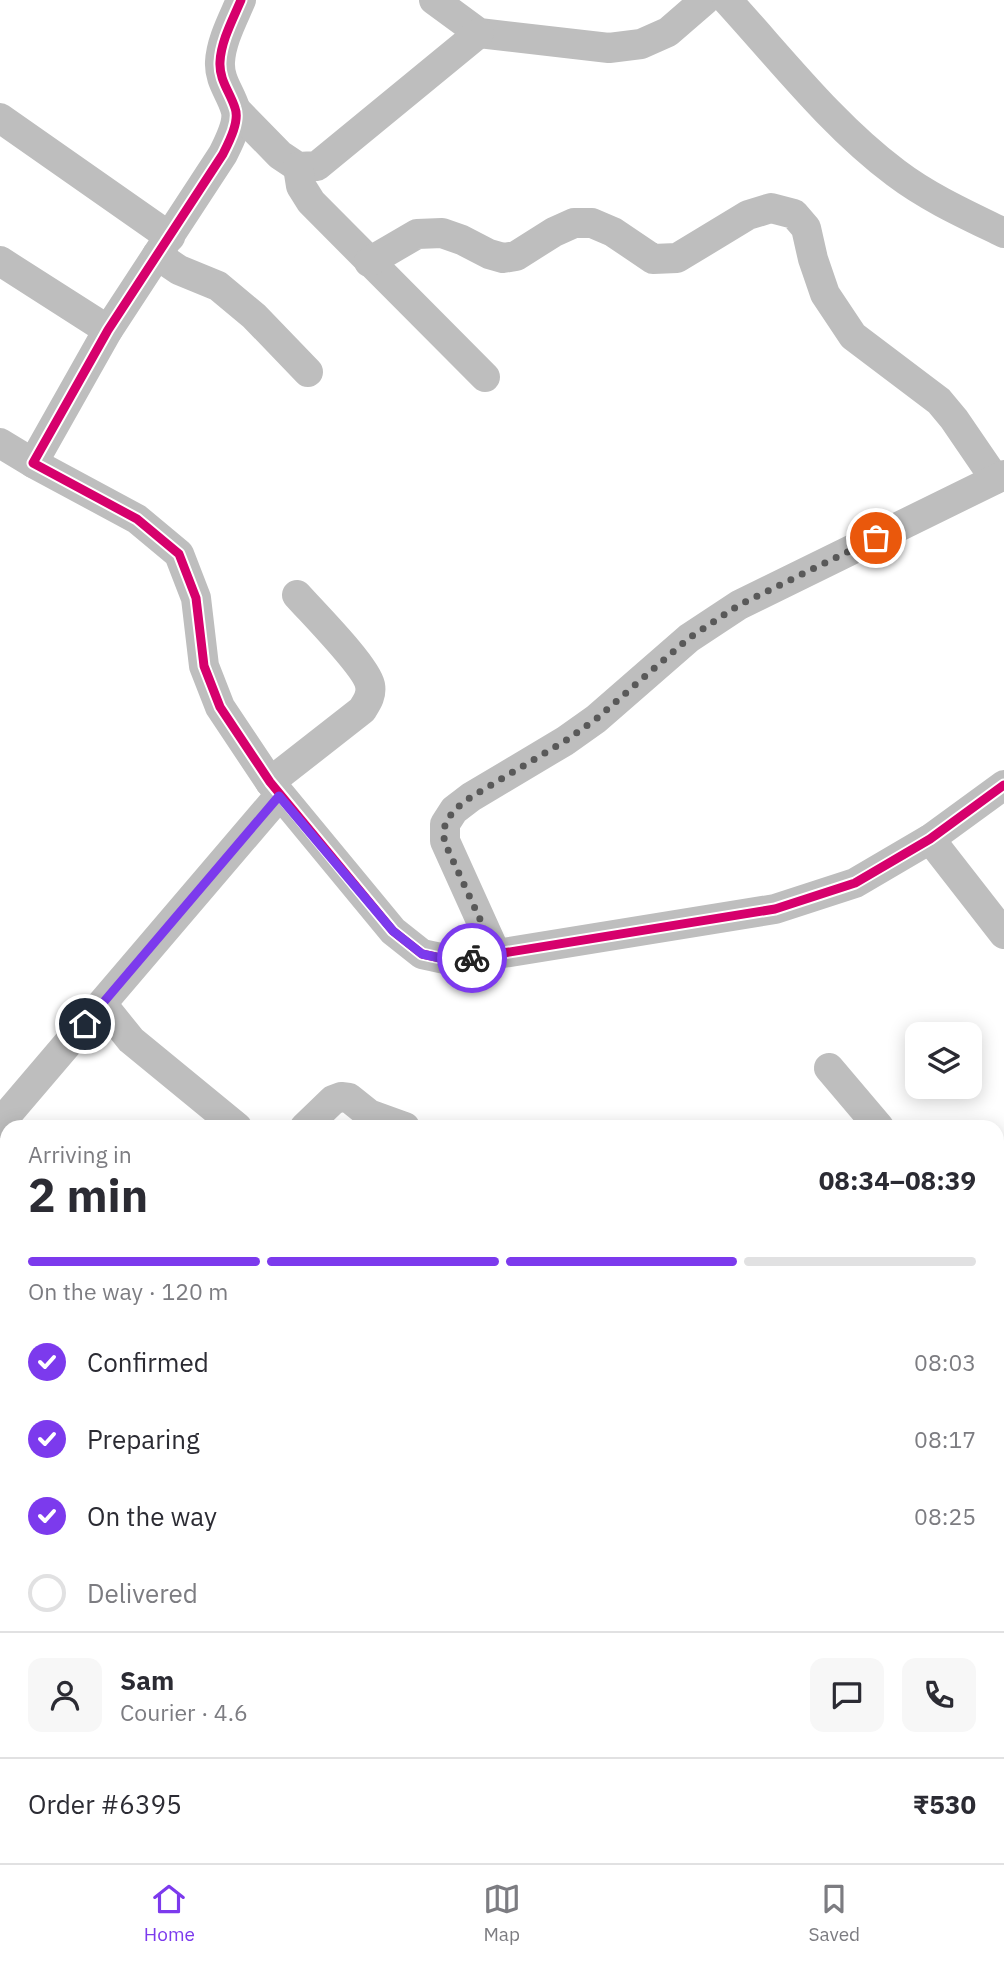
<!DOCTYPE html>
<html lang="en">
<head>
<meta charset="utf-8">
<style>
  :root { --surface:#fff; --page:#f7f7f7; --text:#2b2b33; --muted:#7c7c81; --line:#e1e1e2; --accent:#7c3aed }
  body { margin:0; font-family:"IBM Plex Sans",sans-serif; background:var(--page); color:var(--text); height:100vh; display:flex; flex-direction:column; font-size:26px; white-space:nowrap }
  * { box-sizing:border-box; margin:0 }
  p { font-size:23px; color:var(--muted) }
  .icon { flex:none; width:38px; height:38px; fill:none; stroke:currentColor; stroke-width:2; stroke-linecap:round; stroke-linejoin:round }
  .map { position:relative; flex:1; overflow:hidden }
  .sheet { position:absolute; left:0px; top:1120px; width:1004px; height:744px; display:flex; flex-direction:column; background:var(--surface); border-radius:21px 21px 0 0; box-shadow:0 4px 18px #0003 }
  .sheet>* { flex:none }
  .fabs { position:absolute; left:905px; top:1022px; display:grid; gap:14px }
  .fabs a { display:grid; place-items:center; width:77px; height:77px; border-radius:14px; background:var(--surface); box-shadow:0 4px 18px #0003; font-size:35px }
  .pin { position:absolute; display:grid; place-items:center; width:60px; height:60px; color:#fff; margin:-30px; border:4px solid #fff; border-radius:50%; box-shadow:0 2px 7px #0007 }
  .courier { position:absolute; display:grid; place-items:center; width:70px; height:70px; margin:-35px; border:5px solid #7c3aed; border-radius:50%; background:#fff; color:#222; box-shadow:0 2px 9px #0007 }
  .headline em { font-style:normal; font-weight:800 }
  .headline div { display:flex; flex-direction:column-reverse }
  .headline { display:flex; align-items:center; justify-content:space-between; height:119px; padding:0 28px }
  h1 { font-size:46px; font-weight:800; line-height:52px }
  .bar { display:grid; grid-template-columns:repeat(4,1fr); gap:10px 7px; align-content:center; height:84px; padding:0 28px }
  .bar i { height:9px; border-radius:5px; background:var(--line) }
  .bar .selected { background:var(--accent) }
  .bar p { grid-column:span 4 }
  .line { display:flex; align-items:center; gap:18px; padding:0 28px; border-top:2px solid var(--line) }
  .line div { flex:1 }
  .round { display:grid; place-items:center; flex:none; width:74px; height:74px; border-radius:14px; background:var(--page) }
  ol { padding:0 28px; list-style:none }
  li { display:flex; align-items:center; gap:21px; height:77px }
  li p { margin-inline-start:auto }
  li .icon { padding:7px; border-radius:50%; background:var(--accent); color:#fff; stroke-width:4 }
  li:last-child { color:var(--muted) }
  li i { width:38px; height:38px; border:4px solid var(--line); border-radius:50% }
  .tab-bar { display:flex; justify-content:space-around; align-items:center; height:98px; border-top:2px solid var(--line); background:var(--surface); font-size:19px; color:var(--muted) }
  .tab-bar a { display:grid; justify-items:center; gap:4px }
  .tab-bar .selected { color:var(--accent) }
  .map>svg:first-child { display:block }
</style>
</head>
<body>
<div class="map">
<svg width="1004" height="1863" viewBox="0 0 1004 1863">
  <rect width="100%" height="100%" fill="#fff"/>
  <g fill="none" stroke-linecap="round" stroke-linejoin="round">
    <g stroke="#bebebe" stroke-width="30">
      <path d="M241 0C233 19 221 41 220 62 219 80 230 92 235 108 240 121 229 142 223 154L108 330 33 463 137 519 179 554 196 598 204 666 220 707 270 782 393 931 422 954 454 961 775 909 855 883 930 839 1004 785"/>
      <path d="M434 0 479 33 609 48 641 44 668 32 705 0"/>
      <path d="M727 0C781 59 832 125 896 173 929 198 967 215 1004 233"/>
      <path d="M237 111 280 155 298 167 317 166 479 33"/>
      <path d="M0 118 170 237"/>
      <path d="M298 167 301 186 311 202 485 377"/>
      <path d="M157 255 179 270 218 286 254 316 308 372"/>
      <path d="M0 261 108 330"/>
      <path d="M369 262 417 234 442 233 462 240 489 254 503 258 516 256 554 232 574 223H592L613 232 653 259 677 258 748 215 771 208 794 214 806 228 813 259 825 294 853 336 939 401 954 419 995 479"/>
      <path d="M0 443 33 463"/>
      <path d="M270 782 362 710C367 702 372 695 370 685 366 666 312 612 297 595"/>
      <path d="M930 839 1004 934"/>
      <path d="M496 954 445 841V824L454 810 471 797 565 741 596 719 689 638 739 605 1004 475"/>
      <path d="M102 1004 131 1040 237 1127"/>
      <path d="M829 1068 879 1127"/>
      <path d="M0 1123 279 796"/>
      <path d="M305 1127 333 1100 341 1097 349 1098 369 1114 405 1127"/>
      <path d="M998 1245 1004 1241"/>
      <path d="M0 1295 7 1289"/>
      <path d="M0 1547 7 1543"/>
      <path d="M998 1691 1004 1694"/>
      <path d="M309 1857 312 1863"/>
      <path d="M184 1863 191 1857"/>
      <path d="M616 1863 620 1857"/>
      <path d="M795 1863 799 1857"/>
    </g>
    <g stroke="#fff" stroke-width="13">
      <path id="cycleway" d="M241 0C233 19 221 41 220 62 219 80 230 92 235 108 240 121 229 142 223 154L108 330 33 463 137 519 179 554 196 598 204 666 220 707 270 782 393 931 422 954 454 961 775 909 855 883 930 839 1004 785"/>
    </g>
    <use href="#cycleway" stroke="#d6006c" stroke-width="9"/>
  </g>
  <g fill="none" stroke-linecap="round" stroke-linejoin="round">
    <path stroke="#595959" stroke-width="7" stroke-dasharray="0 12.6" d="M472 958 496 954 444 841 445 824 454 810 471 797 565 741 596 719 689 638 739 605 876 538"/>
    <path stroke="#7c3aed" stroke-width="9" d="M85 1024 279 796 393 931 422 954 454 961 472 958"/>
  </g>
</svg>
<div class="fabs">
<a><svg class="icon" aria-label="layers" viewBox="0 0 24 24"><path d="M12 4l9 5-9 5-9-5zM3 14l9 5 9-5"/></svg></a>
</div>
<div class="pin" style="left:876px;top:538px;background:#ea580c"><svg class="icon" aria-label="bag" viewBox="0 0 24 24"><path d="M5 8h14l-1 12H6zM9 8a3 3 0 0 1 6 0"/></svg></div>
<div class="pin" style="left:85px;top:1024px;background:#1f2937"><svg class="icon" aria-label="home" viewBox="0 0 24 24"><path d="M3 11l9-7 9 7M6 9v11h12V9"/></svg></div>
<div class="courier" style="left:472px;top:958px"><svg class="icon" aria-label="bike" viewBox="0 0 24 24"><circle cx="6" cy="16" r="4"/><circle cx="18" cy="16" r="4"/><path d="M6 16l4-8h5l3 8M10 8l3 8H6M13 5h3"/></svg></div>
<section class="sheet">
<div class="headline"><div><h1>2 min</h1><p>Arriving in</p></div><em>08:34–08:39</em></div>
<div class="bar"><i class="selected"></i><i class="selected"></i><i class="selected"></i><i></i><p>On the way · 120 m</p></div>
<ol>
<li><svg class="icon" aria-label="check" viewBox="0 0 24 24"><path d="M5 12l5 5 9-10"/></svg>Confirmed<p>08:03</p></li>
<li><svg class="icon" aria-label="check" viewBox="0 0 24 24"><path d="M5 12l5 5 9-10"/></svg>Preparing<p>08:17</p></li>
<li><svg class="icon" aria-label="check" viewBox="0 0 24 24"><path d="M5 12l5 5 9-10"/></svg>On the way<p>08:25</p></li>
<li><i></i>Delivered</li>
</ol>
<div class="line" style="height:126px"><a class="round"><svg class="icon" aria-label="person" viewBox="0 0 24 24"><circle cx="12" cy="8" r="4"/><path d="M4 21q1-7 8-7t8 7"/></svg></a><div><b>Sam</b><p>Courier · 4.6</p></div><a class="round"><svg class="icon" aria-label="chat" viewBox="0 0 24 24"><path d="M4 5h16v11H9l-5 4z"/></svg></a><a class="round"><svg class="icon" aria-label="phone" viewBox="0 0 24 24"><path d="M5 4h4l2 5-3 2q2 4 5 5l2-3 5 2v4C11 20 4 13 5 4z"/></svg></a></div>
<div class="line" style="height:91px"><div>Order #6395</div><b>₹530</b></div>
</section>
</div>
<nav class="tab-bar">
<a class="selected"><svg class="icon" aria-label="home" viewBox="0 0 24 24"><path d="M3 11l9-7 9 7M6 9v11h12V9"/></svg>Home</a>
<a><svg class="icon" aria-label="map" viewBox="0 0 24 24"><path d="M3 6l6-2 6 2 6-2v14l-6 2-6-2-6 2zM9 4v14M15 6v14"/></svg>Map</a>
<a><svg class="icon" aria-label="saved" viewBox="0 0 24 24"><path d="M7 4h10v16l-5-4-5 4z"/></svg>Saved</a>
</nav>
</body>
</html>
